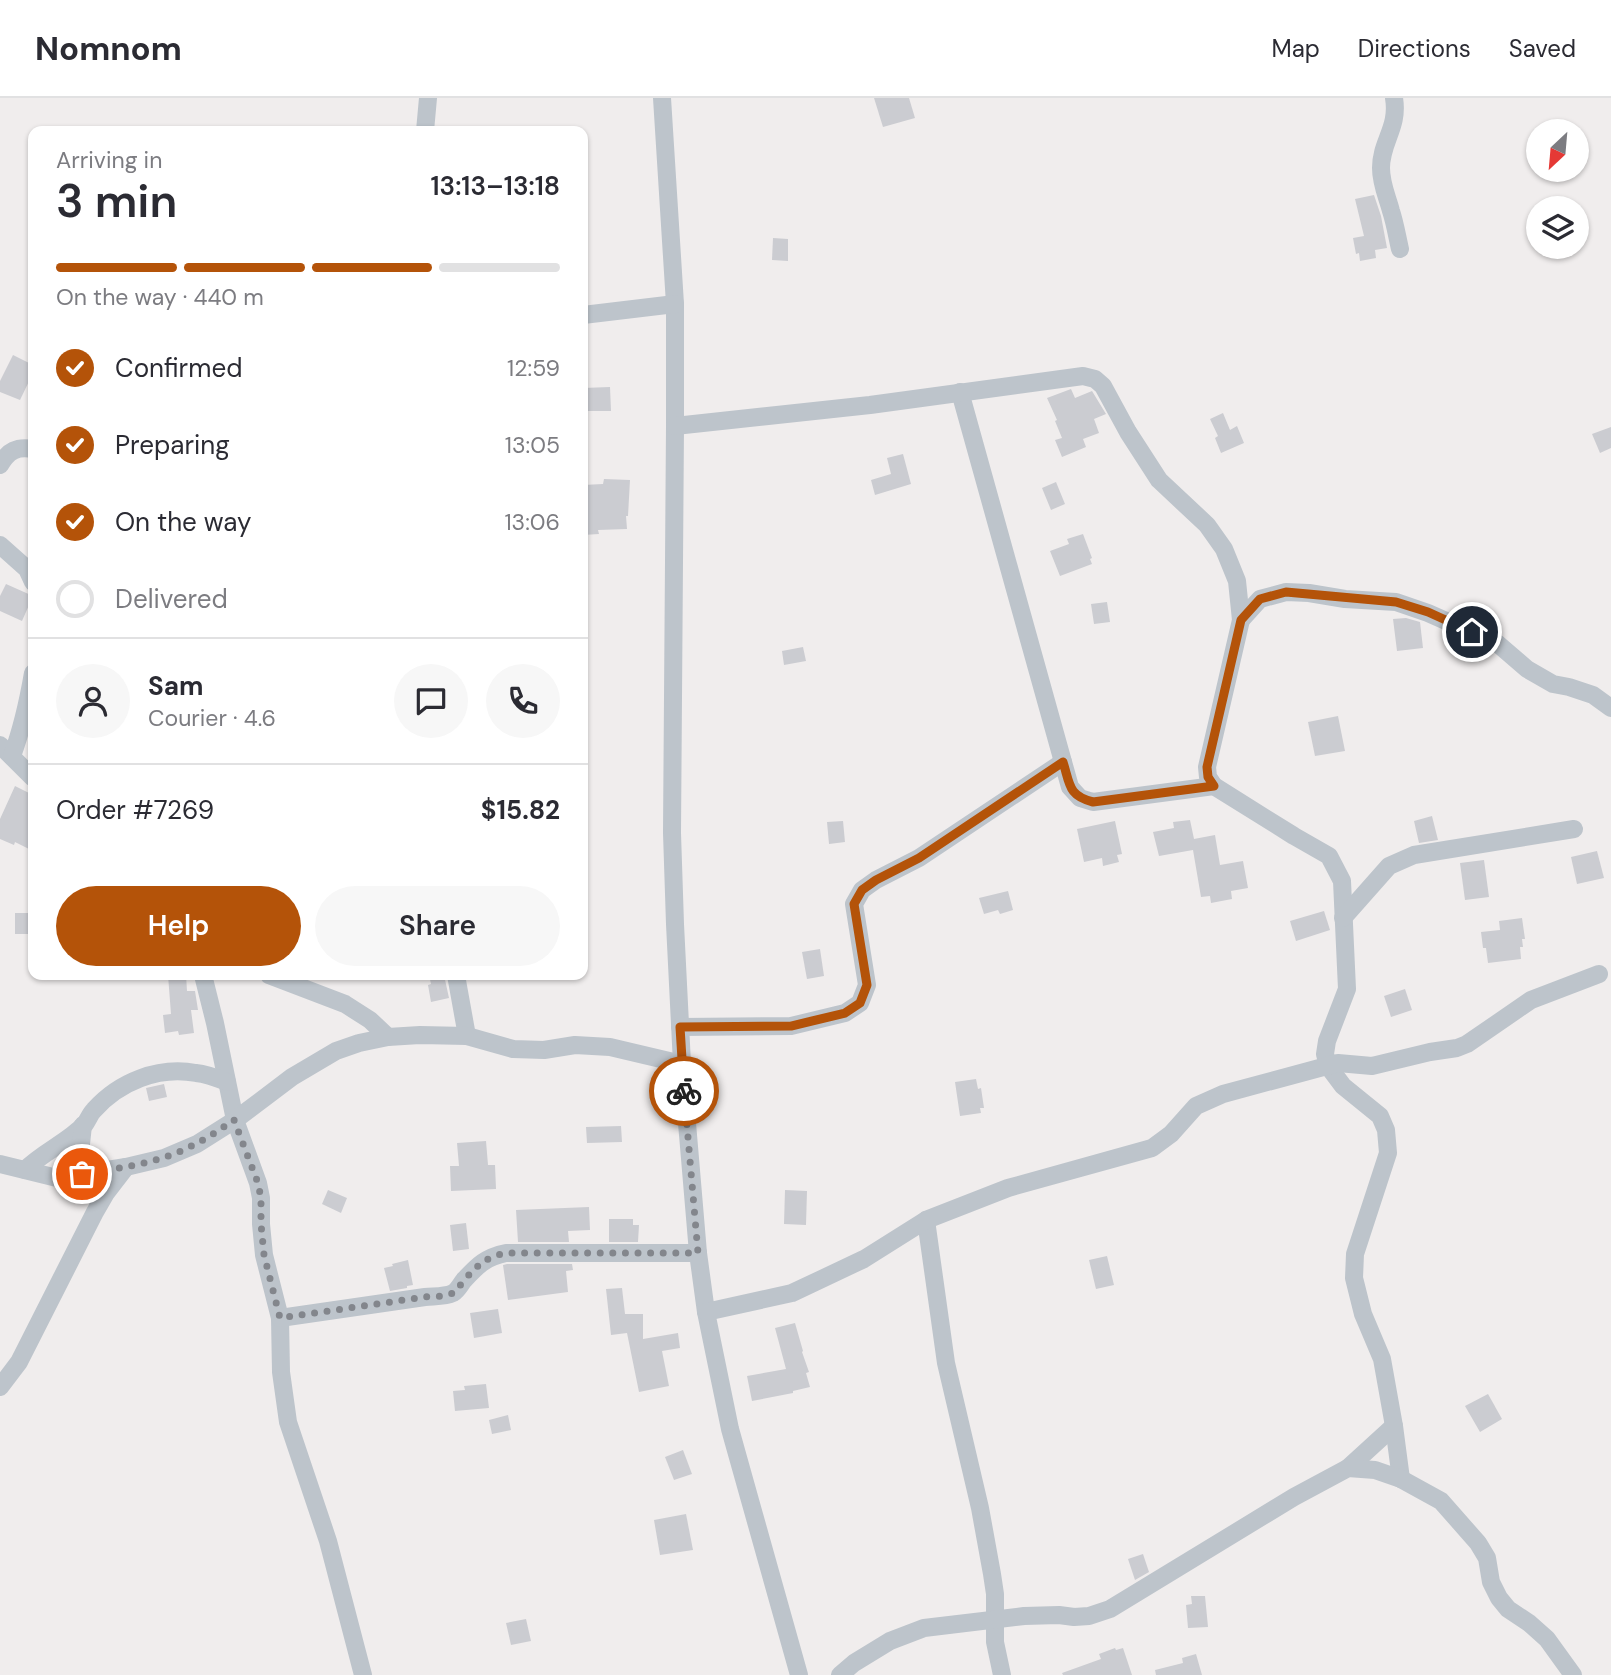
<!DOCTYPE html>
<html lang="en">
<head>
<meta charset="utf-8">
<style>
  :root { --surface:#fff; --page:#f7f7f7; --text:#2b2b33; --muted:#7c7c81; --line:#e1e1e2; --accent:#b45309 }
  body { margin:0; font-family:"DM Sans",sans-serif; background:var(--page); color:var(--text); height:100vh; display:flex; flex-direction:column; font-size:26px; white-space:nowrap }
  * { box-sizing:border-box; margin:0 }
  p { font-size:23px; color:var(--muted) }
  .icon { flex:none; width:38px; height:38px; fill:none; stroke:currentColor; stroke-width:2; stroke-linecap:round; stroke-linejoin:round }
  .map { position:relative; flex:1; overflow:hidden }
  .side { position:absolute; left:28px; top:28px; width:560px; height:854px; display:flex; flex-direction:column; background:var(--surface); border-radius:14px; box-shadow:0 2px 5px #0004 }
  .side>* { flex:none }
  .needle { width:46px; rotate:206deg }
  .controls { position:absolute; left:1526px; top:21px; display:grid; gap:14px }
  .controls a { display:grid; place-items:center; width:63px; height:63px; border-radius:50%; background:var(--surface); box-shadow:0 2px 5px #0004; font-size:35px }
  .pin { position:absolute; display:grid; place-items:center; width:60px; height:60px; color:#fff; margin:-30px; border:4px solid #fff; border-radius:50%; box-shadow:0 2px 7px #0007 }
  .courier { position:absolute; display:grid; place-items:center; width:70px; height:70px; margin:-35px; border:5px solid #b45309; border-radius:50%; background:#fff; color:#222; box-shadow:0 2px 9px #0007 }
  .overview em { font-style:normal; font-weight:600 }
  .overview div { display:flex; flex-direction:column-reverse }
  .overview { display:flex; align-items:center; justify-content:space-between; height:119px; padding:0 28px }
  h1 { font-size:46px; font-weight:600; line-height:52px }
  .bar { display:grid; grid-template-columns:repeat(4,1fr); gap:10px 7px; align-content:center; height:84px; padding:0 28px }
  .bar i { height:9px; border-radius:5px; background:var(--line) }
  .bar .active { background:var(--accent) }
  .bar p { grid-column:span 4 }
  .line { display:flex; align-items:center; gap:18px; padding:0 28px; border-top:2px solid var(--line) }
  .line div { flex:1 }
  .round { display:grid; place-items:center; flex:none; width:74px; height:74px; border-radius:37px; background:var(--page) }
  ol { padding:0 28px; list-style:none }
  li { display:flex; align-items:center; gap:21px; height:77px }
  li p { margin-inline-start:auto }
  li .icon { padding:7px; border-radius:50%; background:var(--accent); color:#fff; stroke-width:4 }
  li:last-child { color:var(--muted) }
  li i { width:38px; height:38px; border:4px solid var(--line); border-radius:50% }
  .action { display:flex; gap:14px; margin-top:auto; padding:14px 28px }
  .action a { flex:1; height:80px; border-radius:42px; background:var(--accent); color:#fff; font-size:28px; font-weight:600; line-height:80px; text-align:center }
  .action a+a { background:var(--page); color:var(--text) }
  header { display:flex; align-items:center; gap:42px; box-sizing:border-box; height:98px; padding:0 35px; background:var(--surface); border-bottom:2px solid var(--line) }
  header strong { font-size:33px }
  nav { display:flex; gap:38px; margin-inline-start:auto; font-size:24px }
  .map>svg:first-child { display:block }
</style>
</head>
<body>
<header>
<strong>Nomnom</strong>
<nav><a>Map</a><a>Directions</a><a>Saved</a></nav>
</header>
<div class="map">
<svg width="1611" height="1577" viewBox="0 0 1611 1577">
  <rect width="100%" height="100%" fill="#f0eded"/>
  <g fill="#cbccd1">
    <path d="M874 0H909L915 20 883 29Z"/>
    <path d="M1374 97 1381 118 1387 150 1375 152 1376 160 1360 163 1359 155 1356 156 1353 140 1364 138 1355 101Z"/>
    <path d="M773 140 788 141V163L772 162Z"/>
    <path d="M13 257 33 267V275L20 302 0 294V283Z"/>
    <path d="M610 289 611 313H584L583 290Z"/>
    <path d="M1071 291 1075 300 1092 293 1106 316 1094 321 1099 335 1083 341 1086 349 1062 359 1055 342 1062 340 1055 323 1057 322 1047 300Z"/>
    <path d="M1223 315 1230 332 1237 328 1244 345 1221 355 1215 340 1218 338 1210 321Z"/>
    <path d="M1611 329V350L1600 355 1592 336Z"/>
    <path d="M903 356 911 386 875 397 871 382 891 376 887 360Z"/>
    <path d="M604 381 630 382 628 418H626L627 431 598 432 599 436 583 437V387L603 386Z"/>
    <path d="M1056 384 1065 406 1051 412 1042 390Z"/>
    <path d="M1083 436 1092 460 1090 461 1092 466 1060 478 1050 453 1069 446 1067 441Z"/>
    <path d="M6 486 33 498 22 523 0 513V498Z"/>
    <path d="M1107 504 1110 524 1094 526 1091 506Z"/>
    <path d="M1406 520 1420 524 1423 550 1397 553 1393 521Z"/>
    <path d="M803 549 806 563 784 567 782 553Z"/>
    <path d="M1338 618 1345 653 1315 658 1308 624Z"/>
    <path d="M15 688 33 697V753L15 744 14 747 0 741V721Z"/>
    <path d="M1432 718 1438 742 1419 745 1414 723Z"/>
    <path d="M1190 722 1194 741 1215 737 1220 767 1243 763 1248 790 1231 793 1232 801 1211 805 1210 798 1201 799 1193 752 1159 758 1153 734 1174 730 1173 724Z"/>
    <path d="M843 723 845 744 829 746 827 724Z"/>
    <path d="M1115 723 1122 756 1117 757 1119 764 1103 768 1102 760 1084 764 1077 731Z"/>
    <path d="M1597 753 1604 780 1577 786 1571 759Z"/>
    <path d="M1484 762 1489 799 1465 802 1460 765Z"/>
    <path d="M1008 793 1013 812 1000 816 998 812 984 816 979 800Z"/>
    <path d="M1324 813 1330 832 1296 843 1290 823Z"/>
    <rect x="15" y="815" width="14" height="21"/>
    <path d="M1522 820 1525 841H1522L1523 849H1520L1521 861 1488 865 1486 850H1483L1481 834 1500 832 1499 823Z"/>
    <path d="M820 851 824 878 807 881 802 854Z"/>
    <path d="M168 877H186L187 893H195L198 912H191L194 935 179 937 178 933 165 935 163 917 171 916Z"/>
    <path d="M429 877H444L449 900 431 904 428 887 431 886Z"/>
    <path d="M1405 891 1412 912 1391 919 1384 898Z"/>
    <path d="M976 981 978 991 981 990 984 1010H980L981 1015 960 1018 955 984Z"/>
    <path d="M164 986 167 999 149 1003 146 990Z"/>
    <path d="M621 1028 622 1044 587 1045 586 1029Z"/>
    <path d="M486 1043 488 1067H495L496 1091 451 1093 450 1068H459L457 1045Z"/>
    <path d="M328 1092 347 1100 341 1115 322 1106Z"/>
    <path d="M785 1092 807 1093 806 1127 784 1126Z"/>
    <path d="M589 1109 590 1132 568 1133 569 1144H518L516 1112Z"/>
    <path d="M609 1121H633V1127H639L638 1144H609Z"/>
    <path d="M466 1125 469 1151 453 1153 450 1127Z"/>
    <path d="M1107 1158 1114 1187 1096 1191 1089 1162Z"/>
    <path d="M408 1162 413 1187 407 1188V1190L390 1193 384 1170 393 1168 392 1166Z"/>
    <path d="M507 1166H572L573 1172 566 1173 568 1194 508 1202 503 1167Z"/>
    <path d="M622 1190 625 1216H643V1241L678 1235 680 1250 662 1253 669 1288 639 1294 627 1235 611 1237 606 1191Z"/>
    <path d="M498 1211 502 1235 474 1240 470 1215Z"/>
    <path d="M795 1225 803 1253 802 1254 809 1274 806 1275 810 1289 793 1293V1295L752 1303 747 1278 786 1271 775 1230Z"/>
    <path d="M486 1286 489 1310 455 1313 453 1293 465 1292 464 1288Z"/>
    <path d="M1488 1296 1502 1321 1480 1334 1465 1308Z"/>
    <path d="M508 1317 511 1332 492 1336 489 1322Z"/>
    <path d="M683 1352 692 1376 674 1382 665 1359Z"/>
    <path d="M686 1416 693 1452 660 1457 654 1422Z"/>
    <path d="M1143 1456 1149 1474 1135 1482 1128 1461Z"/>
    <path d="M1191 1498H1205L1208 1529 1188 1530 1186 1507 1192 1506Z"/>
    <path d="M526 1521 531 1543 511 1547 506 1525Z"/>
    <path d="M1115 1550 1116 1552 1123 1550 1132 1577H1063L1062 1575 1101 1561 1099 1556Z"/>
    <path d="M1196 1556 1202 1577H1156L1155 1572 1183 1565 1182 1560Z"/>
  </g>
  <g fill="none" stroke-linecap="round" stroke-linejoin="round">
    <g stroke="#bdc4cb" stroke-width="18">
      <path d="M662 0 675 206V328L672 735 675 826 682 966 698 1155 706 1214 730 1331 799 1577"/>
      <path d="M1394 0C1399 30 1381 43 1381 70 1381 86 1387 98 1391 113 1395 125 1397 138 1400 151"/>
      <path d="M425 33 428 0"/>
      <path d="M583 217 675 206"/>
      <path d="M960 294 1070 689 1080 700 1093 704 1214 688"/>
      <path d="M675 328 870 307 1083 278 1095 281 1103 288 1128 334 1159 382 1207 427 1224 451 1237 483 1241 522 1207 669 1208 679 1214 688 1294 738 1329 758 1342 783 1347 891 1327 943 1325 956 1328 968 1343 988 1380 1018 1386 1032 1388 1055 1355 1156 1354 1180 1363 1216 1382 1261 1394 1328 1401 1381"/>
      <path d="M0 367C8 353 17 348 33 351"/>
      <path d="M0 447 27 471 33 484"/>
      <path d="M1241 522 1260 501 1286 494 1309 495 1345 501 1396 504 1428 515 1498 546 1527 571 1553 586 1569 589 1593 597 1611 610"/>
      <path d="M0 647 33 680"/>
      <path d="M12 658C22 631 28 604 33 575"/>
      <path d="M1343 820 1389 768 1414 757 1574 731"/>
      <path d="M203 877 215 925 235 1022 258 1085 261 1100V1126L264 1157 280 1220 281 1274 288 1324 328 1443 363 1577"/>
      <path d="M269 877 345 906 370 922 388 939"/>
      <path d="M456 877 467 938"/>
      <path d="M680 929 791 928 845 915 860 905 867 887 854 806 862 792 876 782 919 760 1063 664"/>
      <path d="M0 1066 57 1080 126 1069 164 1060 197 1046 235 1022 292 979 336 953 359 945 388 939 420 937 467 938 513 951 544 952 575 947 610 949 682 966"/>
      <path d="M25 1072C43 1054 68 1044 85 1026 88 1022 90 1016 94 1012 119 984 158 968 196 975 207 976 217 980 227 984"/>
      <path d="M82 1076 81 1046 83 1027"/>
      <path d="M926 1122 946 1265 980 1410 992 1476 995 1496V1544L1002 1577"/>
      <path d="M706 1214 792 1195 864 1161 926 1122 1008 1090 1152 1050 1171 1036 1196 1008 1223 996 1338 965 1372 968 1430 954 1457 950 1467 946 1531 902 1599 876"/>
      <path d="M280 1220 425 1199C434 1198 445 1199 453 1195 458 1192 460 1187 464 1182 478 1167 486 1159 506 1155H698"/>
      <path d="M0 1289 19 1264 95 1114 106 1095 126 1069"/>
      <path d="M1348 1370 1394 1328"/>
      <path d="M840 1577 854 1565 890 1543 924 1530 1024 1518 1059 1517 1074 1519 1089 1518 1110 1511 1294 1399 1348 1370 1375 1372 1401 1381 1441 1403 1478 1445 1487 1460 1491 1484 1499 1500 1508 1511 1529 1525 1547 1541 1573 1577"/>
    </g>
  </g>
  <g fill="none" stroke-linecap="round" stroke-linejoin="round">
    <path stroke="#83868c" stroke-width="7" stroke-dasharray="0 12.6" d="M82 1076C121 1070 162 1065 197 1045 210 1039 222 1030 234 1022L258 1085 261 1100V1126L264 1157 280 1220 425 1199C434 1198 445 1199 453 1195 458 1192 460 1187 464 1182 478 1167 486 1159 506 1155H698L684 993"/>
    <path stroke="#b45309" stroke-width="9" d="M684 993 680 929 791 928 845 915 860 905 867 887 854 806 862 792 876 782 919 760 1063 664C1070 686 1068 698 1093 704L1214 688 1208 679 1207 669 1241 522 1260 501 1286 494 1396 504 1428 514 1472 534"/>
  </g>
</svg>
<div class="controls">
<a><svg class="needle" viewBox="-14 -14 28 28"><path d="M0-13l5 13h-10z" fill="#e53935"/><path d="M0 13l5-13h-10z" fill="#7c7c81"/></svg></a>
<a><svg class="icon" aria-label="layers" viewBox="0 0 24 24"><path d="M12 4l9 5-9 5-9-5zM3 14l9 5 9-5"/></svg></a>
</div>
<div class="pin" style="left:82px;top:1076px;background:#ea580c"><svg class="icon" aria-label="bag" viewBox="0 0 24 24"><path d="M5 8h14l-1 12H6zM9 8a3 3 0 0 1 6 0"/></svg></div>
<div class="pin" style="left:1472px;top:534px;background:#1f2937"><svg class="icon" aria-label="home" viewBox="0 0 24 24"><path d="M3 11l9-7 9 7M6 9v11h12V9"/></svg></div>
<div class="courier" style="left:684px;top:993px"><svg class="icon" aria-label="bike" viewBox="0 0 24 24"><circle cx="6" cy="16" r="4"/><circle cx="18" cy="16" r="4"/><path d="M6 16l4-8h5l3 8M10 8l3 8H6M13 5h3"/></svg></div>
<section class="side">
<div class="overview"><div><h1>3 min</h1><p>Arriving in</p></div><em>13:13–13:18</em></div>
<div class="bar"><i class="active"></i><i class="active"></i><i class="active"></i><i></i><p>On the way · 440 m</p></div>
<ol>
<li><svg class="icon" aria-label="check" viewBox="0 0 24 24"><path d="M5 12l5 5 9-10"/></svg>Confirmed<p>12:59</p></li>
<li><svg class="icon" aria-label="check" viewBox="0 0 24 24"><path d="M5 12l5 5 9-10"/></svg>Preparing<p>13:05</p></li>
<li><svg class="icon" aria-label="check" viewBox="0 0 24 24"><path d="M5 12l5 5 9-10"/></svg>On the way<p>13:06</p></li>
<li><i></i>Delivered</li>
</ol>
<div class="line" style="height:126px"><a class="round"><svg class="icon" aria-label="person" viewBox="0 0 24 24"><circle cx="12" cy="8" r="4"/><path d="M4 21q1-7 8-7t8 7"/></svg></a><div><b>Sam</b><p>Courier · 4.6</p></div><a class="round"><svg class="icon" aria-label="chat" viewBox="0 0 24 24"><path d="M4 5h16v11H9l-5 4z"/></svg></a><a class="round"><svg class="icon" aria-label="phone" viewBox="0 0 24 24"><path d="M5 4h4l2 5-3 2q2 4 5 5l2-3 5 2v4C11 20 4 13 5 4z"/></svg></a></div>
<div class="line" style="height:91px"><div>Order #7269</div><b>$15.82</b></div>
<div class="action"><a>Help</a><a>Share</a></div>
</section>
</div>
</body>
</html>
